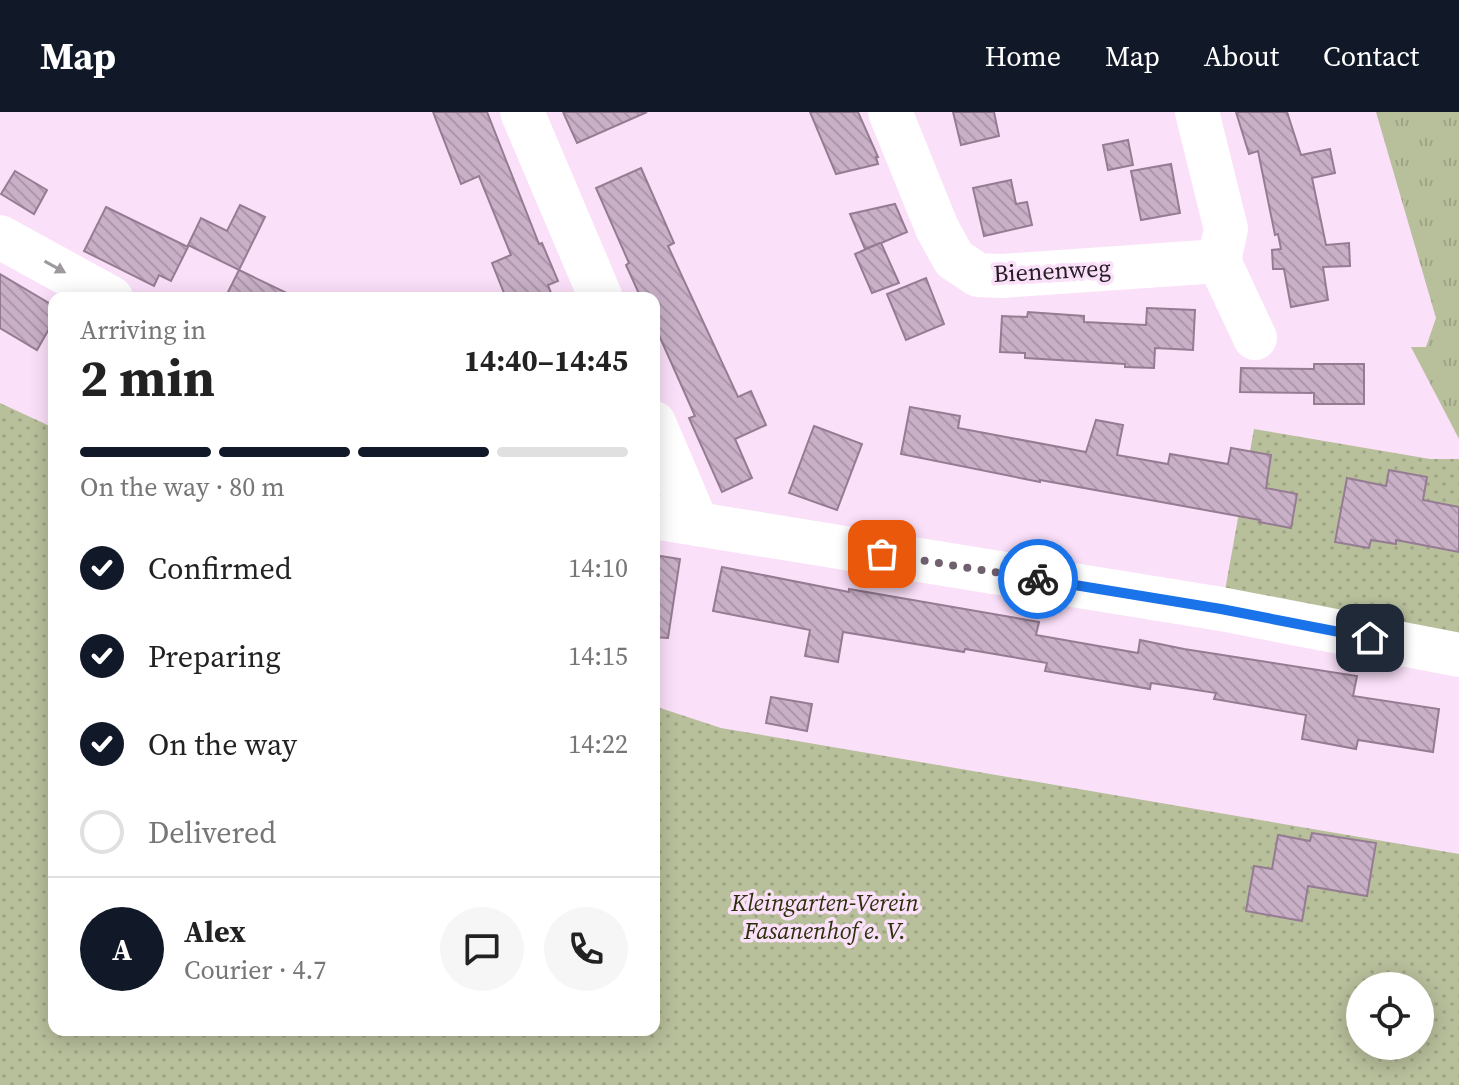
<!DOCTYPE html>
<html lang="en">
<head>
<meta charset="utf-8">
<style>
  :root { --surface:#fff; --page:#f6f6f6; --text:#222; --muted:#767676; --line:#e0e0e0; --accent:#111827 }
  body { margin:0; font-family:"Source Serif 4",serif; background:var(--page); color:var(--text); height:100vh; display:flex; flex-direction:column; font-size:30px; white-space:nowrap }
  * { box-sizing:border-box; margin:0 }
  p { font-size:26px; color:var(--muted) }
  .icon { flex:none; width:44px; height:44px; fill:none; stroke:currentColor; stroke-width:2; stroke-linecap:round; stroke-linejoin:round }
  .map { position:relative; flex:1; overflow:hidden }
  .drawer { position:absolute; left:48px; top:180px; width:612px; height:744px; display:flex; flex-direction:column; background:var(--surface); border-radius:16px; box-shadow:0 4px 20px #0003 }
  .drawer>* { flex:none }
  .buttons { position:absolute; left:1346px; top:860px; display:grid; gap:16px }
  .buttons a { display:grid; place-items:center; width:88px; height:88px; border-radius:50%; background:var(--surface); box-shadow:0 4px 20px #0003; font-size:40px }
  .pin { position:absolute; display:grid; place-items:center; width:68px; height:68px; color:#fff; margin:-34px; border-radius:16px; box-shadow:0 4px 12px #0006 }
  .courier { position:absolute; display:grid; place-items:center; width:80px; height:80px; margin:-40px; border:6px solid #1a73e8; border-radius:50%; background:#fff; color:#222; box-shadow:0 2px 10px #0007 }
  .head em { font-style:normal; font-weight:700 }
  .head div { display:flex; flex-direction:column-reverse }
  .head { display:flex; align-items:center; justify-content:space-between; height:136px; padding:0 32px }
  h1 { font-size:52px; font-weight:700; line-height:60px }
  .bar { display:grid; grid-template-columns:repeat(4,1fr); gap:12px 8px; align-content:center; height:96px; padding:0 32px }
  .bar i { height:10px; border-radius:6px; background:var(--line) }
  .bar .on { background:var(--accent) }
  .bar p { grid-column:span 4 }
  .line { display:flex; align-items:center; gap:20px; padding:0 32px; border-top:2px solid var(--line) }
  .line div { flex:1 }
  .round { display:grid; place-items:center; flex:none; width:84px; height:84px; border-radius:42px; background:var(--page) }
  ol { padding:0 32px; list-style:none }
  li { display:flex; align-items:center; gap:24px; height:88px }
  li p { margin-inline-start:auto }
  li .icon { padding:8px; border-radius:50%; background:var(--accent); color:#fff; stroke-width:4 }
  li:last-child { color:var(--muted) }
  li i { width:44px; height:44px; border:4px solid var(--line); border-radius:50% }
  header { display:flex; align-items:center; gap:48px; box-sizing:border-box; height:112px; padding:0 40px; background:var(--accent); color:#fff }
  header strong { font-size:38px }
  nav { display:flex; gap:44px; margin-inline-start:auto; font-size:28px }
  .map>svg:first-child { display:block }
</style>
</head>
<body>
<header>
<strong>Map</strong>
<nav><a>Home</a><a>Map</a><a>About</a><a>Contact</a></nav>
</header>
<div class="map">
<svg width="1459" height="973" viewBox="0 0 1459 973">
  <defs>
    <pattern id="grass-dots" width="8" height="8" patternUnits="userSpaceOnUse" patternTransform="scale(2)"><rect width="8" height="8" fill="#b8bf9b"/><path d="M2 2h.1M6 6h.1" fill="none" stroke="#9ea485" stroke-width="1.8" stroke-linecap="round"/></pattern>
    <pattern id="park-tufts" width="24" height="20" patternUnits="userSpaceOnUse" patternTransform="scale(2)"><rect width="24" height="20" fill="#b8bf9b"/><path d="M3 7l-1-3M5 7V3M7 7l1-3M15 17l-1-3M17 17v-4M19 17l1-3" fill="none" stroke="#9ea485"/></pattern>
    <pattern id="building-back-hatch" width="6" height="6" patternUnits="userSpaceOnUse" patternTransform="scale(2)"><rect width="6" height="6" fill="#c9b0c7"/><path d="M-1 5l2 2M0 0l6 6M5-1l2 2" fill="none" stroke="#ac97ab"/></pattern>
  </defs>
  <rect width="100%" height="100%" fill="#fbe0f9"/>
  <g fill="url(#grass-dots)" fill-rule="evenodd">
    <path d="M0 291 54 316V918H654V594L721 616 1459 742V973H0ZM1360 874H1420V934H1360Z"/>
    <path d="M1254 317 1430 347H1459V527L1224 484Z"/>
  </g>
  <path fill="url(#park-tufts)" d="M1376 0H1459V327L1411 235H1426L1436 206Z"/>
  <g fill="url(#building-back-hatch)" stroke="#957c93" stroke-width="2">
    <path d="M433 0H487L539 132 542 131 558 169 548 173 553 186H506L492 151 511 143 479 64 461 72Z"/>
    <path d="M563 0H647L577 31Z"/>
    <path d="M810 0H858L878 45H876L878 52 836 62Z"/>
    <path d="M953 0H994L999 24 961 33Z"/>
    <path d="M1236 0H1287L1301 43 1330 37 1335 61 1312 66 1326 133 1349 131 1350 154 1323 155 1328 188 1291 195 1284 157H1273L1272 138 1281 137 1278 122 1275 123 1258 39 1249 42Z"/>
    <path d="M1128 28 1133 53 1108 58 1103 33Z"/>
    <path d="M1171 52 1180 101 1141 108 1131 59Z"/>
    <path d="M641 56 674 131 668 134 738 285 751 279 766 313 735 327 752 366 722 380 689 306 695 304 654 212V186H641L626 153 629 151 596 76Z"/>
    <path d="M15 59 47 78 34 102 1 82Z"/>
    <path d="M1011 68 1016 92 1027 90 1032 113 984 124 973 76Z"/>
    <path d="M895 92 907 120 881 131 899 171 872 181 855 142 880 131 865 137 850 102Z"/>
    <path d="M240 93 265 105 239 158 188 133 201 106 227 119Z"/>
    <path d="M106 95 188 135 171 169 159 163 154 174 84 139Z"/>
    <path d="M239 158 297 186H225Z"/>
    <path d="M0 162 54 194V208L37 238 0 216Z"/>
    <path d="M926 166 944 212 906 228 887 182Z"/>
    <path d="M1147 196 1195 198 1193 238 1155 236 1154 256 1125 255V252L1025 246V241L1000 240 1002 204 1027 205 1028 200 1084 204V210L1146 213Z"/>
    <path d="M1314 252H1364V292H1314V281L1240 280 1241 256 1314 257Z"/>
    <path d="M910 295 960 304 958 316 1086 340 1096 308 1123 313 1117 343 1168 352 1170 342 1228 352 1231 336 1271 343 1266 376 1297 382 1291 416 1259 410 1260 408 1040 368V370L901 342Z"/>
    <path d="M814 314 862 332 837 398 789 381Z"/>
    <path d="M1389 358 1427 365 1423 388 1459 395V440L1396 428V432L1371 428 1369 436 1335 430 1347 366 1386 374Z"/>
    <path d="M654 443 680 447 668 526 654 525Z"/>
    <path d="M722 455 849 480V477L1039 510 1036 523 1138 541 1140 528 1184 537 1357 564 1353 584 1439 597 1433 640 1358 628 1356 637 1302 627 1306 603 1214 587 1216 581 1151 571 1150 577 1045 559 1047 551 965 537 964 540 843 520 838 550 805 544 810 518 713 499Z"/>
    <path d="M771 585 812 592 807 619 766 611Z"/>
    <path d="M1312 721 1376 731 1367 784 1308 774 1302 809 1246 799 1254 754 1272 757 1278 723 1310 729Z"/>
  </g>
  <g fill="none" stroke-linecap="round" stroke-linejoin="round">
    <g stroke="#fff" stroke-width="44">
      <path d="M522 0 601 186"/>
      <path d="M890 0 937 116 954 147 978 163 1002 164 1219 149"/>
      <path d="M1197 0 1226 117 1219 149 1255 226"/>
      <path d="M0 125 111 186"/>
      <path d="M654 311 697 412"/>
      <path d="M654 405 1221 497 1459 543"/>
    </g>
  </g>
  <defs><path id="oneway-solid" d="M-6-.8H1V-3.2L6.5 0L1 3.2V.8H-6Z" transform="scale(2)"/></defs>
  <use fill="#9d999d" href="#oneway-solid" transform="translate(55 155) rotate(29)"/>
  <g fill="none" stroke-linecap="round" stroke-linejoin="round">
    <path stroke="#71616f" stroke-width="8" stroke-dasharray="0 14.4" d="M882 442 1038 467"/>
    <path stroke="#1a73e8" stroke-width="10" d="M1038 467 1221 497 1370 526"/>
  </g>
  <g text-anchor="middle" stroke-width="7" stroke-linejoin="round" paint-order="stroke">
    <g font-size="24" fill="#261c25" stroke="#fbe0f9">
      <text transform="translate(1052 159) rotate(-3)" y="8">Bienenweg</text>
    </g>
    <g font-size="24" font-style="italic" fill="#2b300b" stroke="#fbe0f9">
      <text x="825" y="799">Kleingarten-Verein<tspan x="825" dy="28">Fasanenhof e. V.</tspan></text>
    </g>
  </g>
</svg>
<div class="buttons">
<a><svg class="icon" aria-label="locate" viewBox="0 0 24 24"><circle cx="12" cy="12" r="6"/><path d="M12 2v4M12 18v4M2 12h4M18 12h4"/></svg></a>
</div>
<div class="pin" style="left:882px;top:442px;background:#ea580c"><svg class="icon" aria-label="bag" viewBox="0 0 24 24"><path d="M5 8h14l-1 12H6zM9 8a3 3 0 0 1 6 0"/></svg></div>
<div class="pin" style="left:1370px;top:526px;background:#1f2937"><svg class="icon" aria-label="home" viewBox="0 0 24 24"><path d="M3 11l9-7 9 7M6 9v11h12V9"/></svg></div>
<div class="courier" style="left:1038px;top:467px"><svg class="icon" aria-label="bike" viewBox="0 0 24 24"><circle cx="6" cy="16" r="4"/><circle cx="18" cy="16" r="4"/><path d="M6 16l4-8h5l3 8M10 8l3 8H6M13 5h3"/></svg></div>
<section class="drawer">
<div class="head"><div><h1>2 min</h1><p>Arriving in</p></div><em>14:40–14:45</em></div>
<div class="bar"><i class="on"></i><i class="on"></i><i class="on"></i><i></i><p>On the way · 80 m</p></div>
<ol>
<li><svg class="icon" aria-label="check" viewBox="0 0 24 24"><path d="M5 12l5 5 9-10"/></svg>Confirmed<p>14:10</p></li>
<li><svg class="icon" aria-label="check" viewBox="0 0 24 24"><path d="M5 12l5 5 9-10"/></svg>Preparing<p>14:15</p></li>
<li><svg class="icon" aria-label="check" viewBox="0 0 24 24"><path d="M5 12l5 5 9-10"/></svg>On the way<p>14:22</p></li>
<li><i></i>Delivered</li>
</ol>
<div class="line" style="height:144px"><b class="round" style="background:var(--accent);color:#fff">A</b><div><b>Alex</b><p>Courier · 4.7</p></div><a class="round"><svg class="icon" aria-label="chat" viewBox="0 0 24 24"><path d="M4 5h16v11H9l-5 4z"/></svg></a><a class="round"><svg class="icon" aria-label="phone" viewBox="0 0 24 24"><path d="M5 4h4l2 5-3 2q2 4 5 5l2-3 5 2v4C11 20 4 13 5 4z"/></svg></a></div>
</section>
</div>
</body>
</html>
